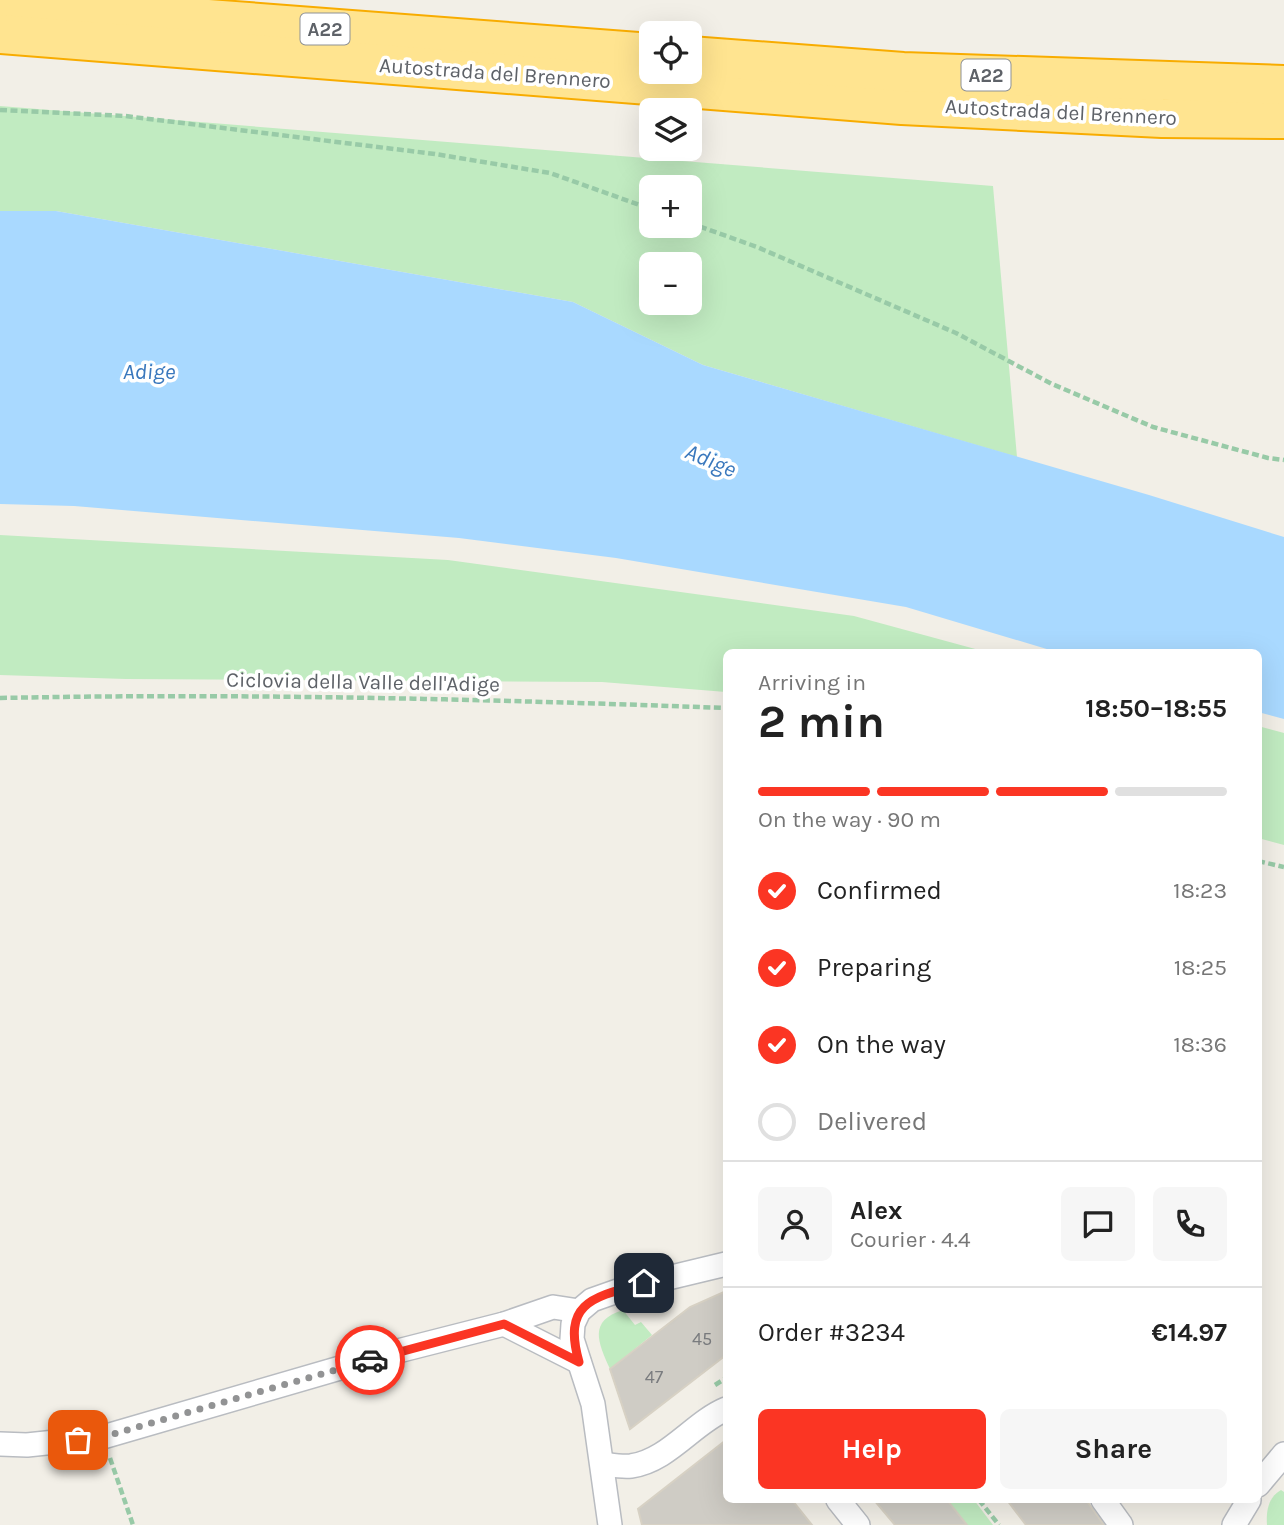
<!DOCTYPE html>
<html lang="en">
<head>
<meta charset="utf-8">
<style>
  :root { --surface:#fff; --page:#f6f6f6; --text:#222; --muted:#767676; --line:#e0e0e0; --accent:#fb3523 }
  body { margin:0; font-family:Karla,sans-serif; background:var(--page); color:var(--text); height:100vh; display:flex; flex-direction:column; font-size:26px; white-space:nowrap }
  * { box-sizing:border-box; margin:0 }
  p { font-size:23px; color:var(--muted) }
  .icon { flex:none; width:38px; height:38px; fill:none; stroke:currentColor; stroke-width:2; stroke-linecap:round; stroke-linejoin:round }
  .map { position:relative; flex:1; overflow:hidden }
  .drawer { position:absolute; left:723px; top:649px; width:539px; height:854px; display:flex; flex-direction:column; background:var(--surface); border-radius:10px; box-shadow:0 7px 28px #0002 }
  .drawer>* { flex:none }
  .controls { position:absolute; left:639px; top:21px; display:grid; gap:14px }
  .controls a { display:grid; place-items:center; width:63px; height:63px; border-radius:10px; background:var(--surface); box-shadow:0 7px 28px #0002; font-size:35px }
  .pin { position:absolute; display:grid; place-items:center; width:60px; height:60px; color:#fff; margin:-30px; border-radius:14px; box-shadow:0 4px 10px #0006 }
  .courier { position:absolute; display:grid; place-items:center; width:70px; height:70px; margin:-35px; border:5px solid #fb3523; border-radius:50%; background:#fff; color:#222; box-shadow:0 2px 9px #0007 }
  .summary em { font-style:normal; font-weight:700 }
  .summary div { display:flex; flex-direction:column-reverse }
  .summary { display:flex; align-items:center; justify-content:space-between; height:119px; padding:0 35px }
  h1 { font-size:46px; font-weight:700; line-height:52px }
  .bar { display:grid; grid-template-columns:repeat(4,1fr); gap:10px 7px; align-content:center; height:84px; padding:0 35px }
  .bar i { height:9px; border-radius:5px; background:var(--line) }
  .bar .active { background:var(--accent) }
  .bar p { grid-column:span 4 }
  .line { display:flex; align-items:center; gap:18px; padding:0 35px; border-top:2px solid var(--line) }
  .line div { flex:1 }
  .round { display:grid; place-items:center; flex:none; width:74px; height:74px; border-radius:10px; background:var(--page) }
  ol { padding:0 35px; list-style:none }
  li { display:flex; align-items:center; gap:21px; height:77px }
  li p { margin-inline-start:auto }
  li .icon { padding:7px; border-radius:50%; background:var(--accent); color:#fff; stroke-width:4 }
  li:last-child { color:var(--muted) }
  li i { width:38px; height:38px; border:4px solid var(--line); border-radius:50% }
  .cta { display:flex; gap:14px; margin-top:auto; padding:14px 35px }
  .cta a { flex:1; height:80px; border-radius:10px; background:var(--accent); color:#fff; font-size:28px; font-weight:700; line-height:80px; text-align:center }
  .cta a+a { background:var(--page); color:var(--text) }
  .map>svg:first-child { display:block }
</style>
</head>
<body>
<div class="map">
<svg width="1284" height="1525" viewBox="0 0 1284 1525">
  <rect width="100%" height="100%" fill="#f2efe7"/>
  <g fill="#c1ebc1" fill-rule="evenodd">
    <path d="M0 106 993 186 1017 457 703 365 573 302 56 211H0ZM651 187H690V226H651ZM651 264H690V303H651Z"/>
    <path d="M0 535 448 560 854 616 990 653H726V692L602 682 126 679 0 675Z"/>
    <path d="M1258 726 1284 733V845L1258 838Z"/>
    <path d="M623 1310 635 1325 641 1322 652 1335 610 1369C598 1342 588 1321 623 1310Z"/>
    <path d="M1281 1490 1284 1492V1525H1267C1266 1512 1268 1497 1281 1490Z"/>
    <path d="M947 1500H974L993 1525H967Z"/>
  </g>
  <path fill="#a9d9ff" d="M0 211H56L573 302 703 365 1149 495 1284 537V719L1258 712V653H1060L906 607 616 558 459 538 74 506 0 504Z"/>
  <g fill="#cfccc5" stroke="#d7d1c4" stroke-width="2">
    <path d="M726 1291V1355L630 1429 610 1369 690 1307Z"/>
    <path d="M726 1440V1500H792L812 1525H642L638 1509Z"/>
    <path d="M874 1500H947L967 1525H895Z"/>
    <path d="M1007 1500H1086L1104 1525H1026Z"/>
  </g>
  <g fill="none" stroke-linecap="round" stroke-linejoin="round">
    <g stroke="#b9bcc1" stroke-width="26">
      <g id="minor">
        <path d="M504 1324 579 1362"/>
        <path d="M0 1444 27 1445 103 1437 402 1350 504 1324 553 1307 579 1311"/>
        <path d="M603 1464C611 1465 622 1467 631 1466 668 1461 693 1423 726 1409"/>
        <path d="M1258 1485 1284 1454"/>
        <path d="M838 1500 858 1525"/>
        <path d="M1103 1500 1121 1525"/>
        <path d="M610 1525 593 1404 572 1339 573 1324 579 1311 592 1300 626 1288 726 1264"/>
        <path d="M1234 1525 1249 1500"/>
      </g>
    </g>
    <g stroke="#f8ac00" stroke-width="42">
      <g id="motorway">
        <path d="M0 3 651 53"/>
        <path d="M0 34 902 105 1162 118 1284 119"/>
        <path d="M690 56 903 72 1284 85"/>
      </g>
    </g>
    <g stroke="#98caa7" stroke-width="4.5" stroke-dasharray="7 3.5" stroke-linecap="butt">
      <path d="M0 110 125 116 435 154 550 173 651 209"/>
      <path d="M690 223 757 247 956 333 1052 384 1153 427 1268 458 1284 460"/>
      <path d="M0 698C242 693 484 699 726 708"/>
      <path d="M1258 861 1284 867"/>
      <path d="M715 1385 726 1378"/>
      <path d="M110 1458 133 1525"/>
      <path d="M979 1500 999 1525"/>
    </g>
    <use href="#minor" stroke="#fff" stroke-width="23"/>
    <use href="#motorway" stroke="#ffe490" stroke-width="38"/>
  </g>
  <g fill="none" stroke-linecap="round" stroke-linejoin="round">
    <path stroke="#929394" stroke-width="7" stroke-dasharray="0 12.6" d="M78 1440 103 1437 370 1360"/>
    <path stroke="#fb3523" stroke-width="9" d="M370 1360 504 1324 579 1362C562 1302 593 1297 644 1283"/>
  </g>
  <g text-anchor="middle" stroke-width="7" stroke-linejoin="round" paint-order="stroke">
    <g font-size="18" fill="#7a7c7f">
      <text x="702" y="1345">45</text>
      <text x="654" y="1383">47</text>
    </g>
    <g fill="#fff" stroke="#8e9195" stroke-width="2">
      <rect x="300.5" y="13.5" width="49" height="31" rx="5"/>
      <rect x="961.5" y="59.5" width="49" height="31" rx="5"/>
    </g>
    <g font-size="19" font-weight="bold" fill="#5e6268">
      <text x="325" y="36">A22</text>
      <text x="986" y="82">A22</text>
    </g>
    <g font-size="21" fill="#5e6268" stroke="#fff">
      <text transform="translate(495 73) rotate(4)" y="7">Autostrada del Brennero</text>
      <text transform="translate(1061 112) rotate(3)" y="7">Autostrada del Brennero</text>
      <text transform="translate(363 682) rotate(1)" y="7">Ciclovia della Valle dell'Adige</text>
    </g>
    <g font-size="23" font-style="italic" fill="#3a78bd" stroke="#fff">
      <text x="149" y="379">Adige</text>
      <text transform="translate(711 460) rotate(23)" y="8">Adige</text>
    </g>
  </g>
</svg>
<div class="controls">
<a><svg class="icon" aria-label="locate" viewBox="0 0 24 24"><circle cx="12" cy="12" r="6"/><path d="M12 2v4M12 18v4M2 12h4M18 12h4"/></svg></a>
<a><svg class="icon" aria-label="layers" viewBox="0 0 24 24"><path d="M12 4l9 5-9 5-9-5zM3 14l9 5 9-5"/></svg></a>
<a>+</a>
<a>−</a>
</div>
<div class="pin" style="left:78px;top:1440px;background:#ea580c"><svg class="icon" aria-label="bag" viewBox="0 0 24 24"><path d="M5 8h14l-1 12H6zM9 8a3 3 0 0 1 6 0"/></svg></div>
<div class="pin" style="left:644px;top:1283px;background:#1f2937"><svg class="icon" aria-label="home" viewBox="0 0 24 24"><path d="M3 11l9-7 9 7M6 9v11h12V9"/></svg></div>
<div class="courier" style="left:370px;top:1360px"><svg class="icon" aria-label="car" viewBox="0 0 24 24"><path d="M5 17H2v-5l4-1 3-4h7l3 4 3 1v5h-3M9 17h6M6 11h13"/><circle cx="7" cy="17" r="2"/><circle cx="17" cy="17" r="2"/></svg></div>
<section class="drawer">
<div class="summary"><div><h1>2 min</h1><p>Arriving in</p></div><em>18:50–18:55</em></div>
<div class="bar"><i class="active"></i><i class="active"></i><i class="active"></i><i></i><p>On the way · 90 m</p></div>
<ol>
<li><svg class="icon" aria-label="check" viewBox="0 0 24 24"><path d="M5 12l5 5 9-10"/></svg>Confirmed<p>18:23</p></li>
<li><svg class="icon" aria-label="check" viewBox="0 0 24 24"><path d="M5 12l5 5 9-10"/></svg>Preparing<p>18:25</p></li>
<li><svg class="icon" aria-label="check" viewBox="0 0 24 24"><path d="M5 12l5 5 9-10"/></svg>On the way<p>18:36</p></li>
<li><i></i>Delivered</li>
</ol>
<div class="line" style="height:126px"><a class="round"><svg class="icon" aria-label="person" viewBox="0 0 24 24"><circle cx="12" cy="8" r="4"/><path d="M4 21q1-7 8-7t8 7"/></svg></a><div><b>Alex</b><p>Courier · 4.4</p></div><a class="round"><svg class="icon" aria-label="chat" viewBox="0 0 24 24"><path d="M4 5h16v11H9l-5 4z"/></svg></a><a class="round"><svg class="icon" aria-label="phone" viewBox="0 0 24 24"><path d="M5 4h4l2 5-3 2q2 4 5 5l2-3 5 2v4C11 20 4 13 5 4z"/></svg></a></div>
<div class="line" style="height:91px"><div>Order #3234</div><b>€14.97</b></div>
<div class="cta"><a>Help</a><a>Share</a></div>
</section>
</div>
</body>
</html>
